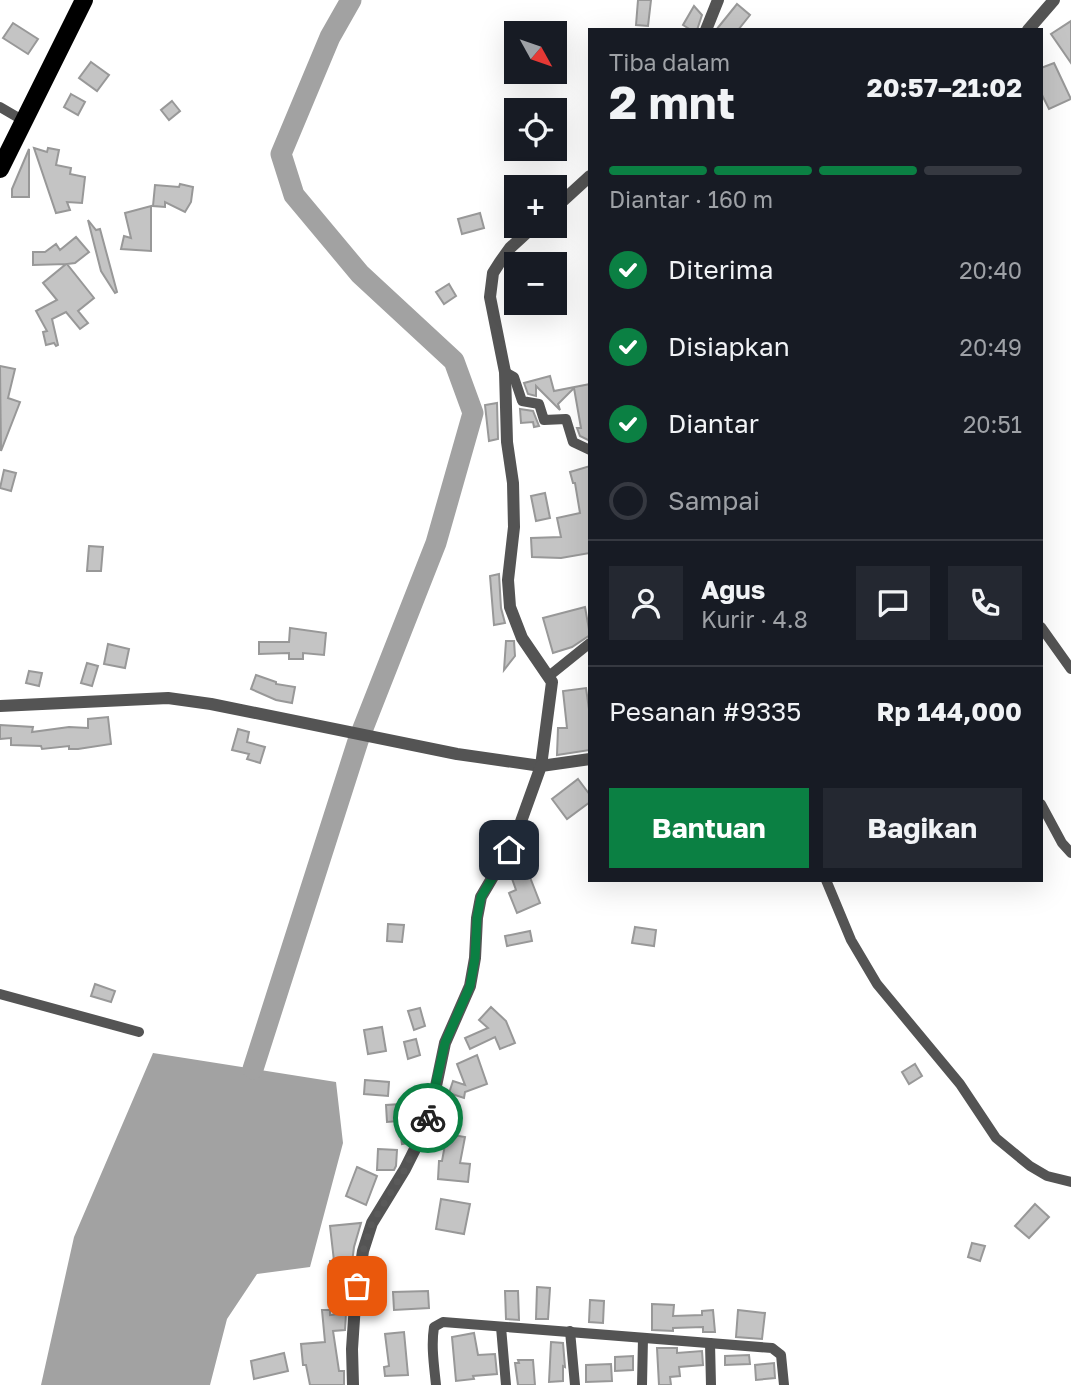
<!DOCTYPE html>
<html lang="id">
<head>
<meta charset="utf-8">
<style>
  :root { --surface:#171b24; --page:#242831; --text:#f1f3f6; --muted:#9ea1a6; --line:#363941; --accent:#0b8043 }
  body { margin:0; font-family:"Golos Text",sans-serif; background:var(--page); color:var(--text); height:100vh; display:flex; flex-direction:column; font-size:26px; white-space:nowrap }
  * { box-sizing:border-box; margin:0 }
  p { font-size:23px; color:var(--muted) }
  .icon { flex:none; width:38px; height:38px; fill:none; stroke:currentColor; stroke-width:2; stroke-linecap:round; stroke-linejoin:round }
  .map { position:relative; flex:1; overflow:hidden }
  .drawer { position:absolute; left:588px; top:28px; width:455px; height:854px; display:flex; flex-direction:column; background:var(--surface); border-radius:0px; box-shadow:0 7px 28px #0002 }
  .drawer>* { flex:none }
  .needle { width:46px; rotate:130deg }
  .fabs { position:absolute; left:504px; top:21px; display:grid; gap:14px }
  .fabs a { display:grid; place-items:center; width:63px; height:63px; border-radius:0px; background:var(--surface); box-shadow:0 7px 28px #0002; font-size:35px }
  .pin { position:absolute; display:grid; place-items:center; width:60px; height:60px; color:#fff; margin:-30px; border-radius:14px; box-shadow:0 4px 10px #0006 }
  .courier { position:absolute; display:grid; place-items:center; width:70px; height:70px; margin:-35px; border:5px solid #0b8043; border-radius:50%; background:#fff; color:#222; box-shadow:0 2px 9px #0007 }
  .summary em { font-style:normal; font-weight:700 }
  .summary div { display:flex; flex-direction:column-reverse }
  .summary { display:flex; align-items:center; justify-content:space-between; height:119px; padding:0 21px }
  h1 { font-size:46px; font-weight:700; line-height:52px }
  .bar { display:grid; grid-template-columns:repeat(4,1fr); gap:10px 7px; align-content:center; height:84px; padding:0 21px }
  .bar i { height:9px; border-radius:5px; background:var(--line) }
  .bar .selected { background:var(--accent) }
  .bar p { grid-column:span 4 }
  .line { display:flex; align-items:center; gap:18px; padding:0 21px; border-top:2px solid var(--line) }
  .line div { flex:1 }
  .round { display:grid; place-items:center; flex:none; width:74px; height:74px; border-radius:0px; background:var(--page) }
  ol { padding:0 21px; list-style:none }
  li { display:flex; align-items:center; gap:21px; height:77px }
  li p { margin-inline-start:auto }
  li .icon { padding:7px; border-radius:50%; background:var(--accent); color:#fff; stroke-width:4 }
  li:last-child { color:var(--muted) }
  li i { width:38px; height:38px; border:4px solid var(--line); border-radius:50% }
  .cta { display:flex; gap:14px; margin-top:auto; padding:14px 21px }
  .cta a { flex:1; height:80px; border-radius:0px; background:var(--accent); color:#fff; font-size:28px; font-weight:700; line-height:80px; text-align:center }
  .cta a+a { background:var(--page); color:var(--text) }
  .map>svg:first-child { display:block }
</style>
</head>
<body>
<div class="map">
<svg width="1071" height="1385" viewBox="0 0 1071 1385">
  <rect width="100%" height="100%" fill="#fff"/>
  <path fill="#a2a2a2" d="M153 1053 336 1082 343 1143 310 1267 257 1274 227 1319 210 1385H41L74 1237Z"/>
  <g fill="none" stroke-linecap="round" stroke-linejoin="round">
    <path stroke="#a2a2a2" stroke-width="21" d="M253 1069 358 741 436 543 473 413 454 361 360 274 294 195 281 154 330 37 351 0"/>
  </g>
  <g fill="#c4c4c4" stroke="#989898" stroke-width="2">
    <path d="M638 0H651L648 26 636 25Z"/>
    <path d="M737 4 750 15 738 30H716Z"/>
    <path d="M694 6 702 15 697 30H691L683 25Z"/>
    <path d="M1071 21V63L1051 34Z"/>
    <path d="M13 23 38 39 28 54 3 38Z"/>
    <path d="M91 62 109 75 97 91 79 78Z"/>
    <path d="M1054 63 1071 99 1049 109 1041 93V68Z"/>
    <path d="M71 94 85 102 78 115 64 107Z"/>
    <path d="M172 101 180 111 169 120 161 110Z"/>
    <path d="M34 148 47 152 48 148 59 150 56 165 71 168 70 174 85 177 82 203 67 202 70 210 56 213Z"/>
    <path d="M29 149V197H12V189Z"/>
    <path d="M180 184 193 187 191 202 185 212 165 202V207L153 206 155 185 179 187Z"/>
    <path d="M151 206V251L121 249 124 236 131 238 125 213Z"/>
    <path d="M480 213 484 228 462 234 458 219Z"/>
    <path d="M88 220 96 230 100 229 117 292 115 293 101 271Z"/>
    <path d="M76 237 89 252 75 263 67 264 94 298 78 311 88 323 80 329 66 312 52 319 58 345 56 346 54 343 46 345 43 332 47 331 36 311 57 300 43 283 66 264 33 265V252H45L56 244 60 250Z"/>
    <path d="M449 284 456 296 444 304 436 292Z"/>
    <path d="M0 366 15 369 8 398 20 402 1 451Z"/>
    <path d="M550 376 554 391 590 384V441L580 436 577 428H581L574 388 558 404 560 410 536 386V396L528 394 524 383Z"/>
    <path d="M497 403 498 439 489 441 485 405Z"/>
    <path d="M520 409 533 411 539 426 534 427 533 422 521 423Z"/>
    <path d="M590 466V553L561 558 532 557 531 538 561 537 557 518 580 513 575 483H573L570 472Z"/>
    <path d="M4 470 16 473 11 491 0 488Z"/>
    <path d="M545 493 550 518 536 521 531 496Z"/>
    <path d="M89 546 103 547 101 571H87Z"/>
    <path d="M499 574 501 608 505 623 494 625 490 576Z"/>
    <path d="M585 607 590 635 572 647 553 653 543 618Z"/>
    <path d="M290 628 326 633 324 655 303 653V659H289V653L259 654V642H289Z"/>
    <path d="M506 641H514L515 656 504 670Z"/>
    <path d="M108 644 129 649 125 668 104 664Z"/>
    <path d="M87 663 98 666 92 686 81 683Z"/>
    <path d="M29 671 42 673 39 686 26 683Z"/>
    <path d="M256 675 276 682V684L295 687 292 703 276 700 251 689Z"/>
    <path d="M586 688 590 716V750L557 755 558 728H567L563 691Z"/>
    <path d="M108 717 111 744 78 749H69V746L42 749 41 746 11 745V738L0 739V725L33 727 32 732 69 727 88 728V719Z"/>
    <path d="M238 729 249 732 247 742 265 747 260 763 247 759 249 754 232 750Z"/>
    <path d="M578 779 590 795V802L567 819 552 799Z"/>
    <path d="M526 867 540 903 517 913 509 893 516 890 510 873Z"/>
    <path d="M388 924 404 925 402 942 387 941Z"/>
    <path d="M635 927 656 930 654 946 632 943Z"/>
    <path d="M530 931 532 941 507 946 505 936Z"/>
    <path d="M95 984 115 991 111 1002 91 996Z"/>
    <path d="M491 1007 506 1021 515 1043 500 1049 495 1037 470 1049 465 1038 488 1028 479 1020Z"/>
    <path d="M420 1008 425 1026 414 1030 408 1011Z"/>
    <path d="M382 1027 386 1051 368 1054 364 1030Z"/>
    <path d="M416 1039 420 1055 408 1059 404 1042Z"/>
    <path d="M477 1055 487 1084 465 1092 464 1098 449 1093 453 1081 465 1085 457 1064Z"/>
    <path d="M915 1064 922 1076 909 1084 902 1072Z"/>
    <path d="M365 1080 389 1082 388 1096 364 1094Z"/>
    <path d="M417 1103 418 1120H414L415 1130 408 1143 402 1144 399 1121 387 1122 386 1105Z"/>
    <path d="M447 1134 465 1137 460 1163 470 1164 468 1182 438 1179 439 1161H442Z"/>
    <path d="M378 1149 397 1150 396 1166 394 1170H377Z"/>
    <path d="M357 1167 377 1176 366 1205 346 1196Z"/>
    <path d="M441 1199 470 1204 464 1234 436 1229Z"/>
    <path d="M1035 1204 1049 1217 1029 1238 1015 1226Z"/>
    <path d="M361 1223 354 1247 350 1278 331 1279 330 1261H334L330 1226Z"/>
    <path d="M972 1243 985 1246 980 1261 968 1257Z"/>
    <path d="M537 1287 550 1288 548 1319H536Z"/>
    <path d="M428 1291 429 1308 394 1310 393 1292Z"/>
    <path d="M505 1291H518L519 1320 506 1319Z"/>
    <path d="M590 1300 604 1301 603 1323 589 1322Z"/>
    <path d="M652 1304 674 1305 673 1316 702 1315V1311L713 1310 715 1332H703V1327L673 1328V1331L652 1330Z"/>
    <path d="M322 1310H330V1315L346 1313 345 1330 333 1331 339 1371H344V1385H310L306 1365H303L301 1344 325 1342Z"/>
    <path d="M738 1310 765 1313 762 1339 736 1337Z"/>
    <path d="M404 1332 408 1375 385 1376 384 1367 389 1366 385 1334Z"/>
    <path d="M474 1333 478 1355 495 1354 497 1374 473 1376 474 1379 456 1381 452 1337Z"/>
    <path d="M551 1342 563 1343 565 1367 563 1366V1381L549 1382Z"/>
    <path d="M657 1348H677V1353L702 1351 703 1365 679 1367 680 1376 670 1377 671 1385H659Z"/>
    <path d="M284 1353 288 1371 254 1379 251 1361Z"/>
    <path d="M749 1355 750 1364 725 1365V1356Z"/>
    <path d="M633 1356V1370L615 1371V1357Z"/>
    <path d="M518 1360H533L535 1385H518L515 1363H519Z"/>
    <path d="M774 1363 775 1378 756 1380 755 1365Z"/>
    <path d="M611 1364 612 1381 586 1382V1365Z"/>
  </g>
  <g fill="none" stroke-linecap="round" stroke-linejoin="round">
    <g stroke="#545454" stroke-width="10">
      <path d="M0 107 24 121"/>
      <path d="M505 372 514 377 522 401 539 404 544 420 566 419 573 442 590 450"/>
      <path d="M1041 627 1071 669"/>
      <path d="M549 676 590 643"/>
      <path d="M1041 804 1062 843 1071 853"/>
      <path d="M826 880 851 940 877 984 960 1084 996 1138 1030 1166 1047 1176 1071 1182"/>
      <path d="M0 994 139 1032"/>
      <path d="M501 1327 506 1385"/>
      <path d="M570 1331 575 1385"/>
      <path d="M710 1343 711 1385"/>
      <path d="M436 1385C434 1365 431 1346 434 1327L443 1322 772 1348 781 1355 784 1385"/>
      <path d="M642 1385 643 1338"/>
    </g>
    <g stroke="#545454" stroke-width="12">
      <path d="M706 30 718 0"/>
      <path d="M1028 30 1054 0"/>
      <path d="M555 208 590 176"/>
      <path d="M0 706 168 698 211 704 457 754 541 766 552 682 522 638 510 607 508 580 514 527 513 483 507 442 505 372 490 297 493 273 500 262 510 248 534 226"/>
      <path d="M353 1385 352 1349 355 1304 363 1251 372 1223 405 1169 424 1131 431 1110 445 1043 470 986 475 958 477 918 481 897 514 841 541 766 590 759"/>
    </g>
    <path stroke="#000" stroke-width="18" d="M0 169 84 0"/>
  </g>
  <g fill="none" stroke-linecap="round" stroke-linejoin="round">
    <path stroke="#595959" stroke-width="7" stroke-dasharray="0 12.6" d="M357 1286 363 1251 372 1223 405 1169 428 1118"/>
    <path stroke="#0b8043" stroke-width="9" d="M428 1118 445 1043 470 986 475 958 477 918 481 897 509 850"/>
  </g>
</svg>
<div class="fabs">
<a><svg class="needle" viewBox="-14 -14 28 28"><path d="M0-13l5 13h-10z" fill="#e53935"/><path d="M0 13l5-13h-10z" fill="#9ea1a6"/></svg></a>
<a><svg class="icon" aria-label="locate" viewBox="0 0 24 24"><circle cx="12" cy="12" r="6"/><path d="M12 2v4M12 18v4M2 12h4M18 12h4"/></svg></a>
<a>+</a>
<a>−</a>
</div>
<div class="pin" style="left:357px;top:1286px;background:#ea580c"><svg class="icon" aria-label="bag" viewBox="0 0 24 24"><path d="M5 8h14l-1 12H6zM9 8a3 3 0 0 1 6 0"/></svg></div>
<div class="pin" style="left:509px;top:850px;background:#1f2937"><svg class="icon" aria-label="home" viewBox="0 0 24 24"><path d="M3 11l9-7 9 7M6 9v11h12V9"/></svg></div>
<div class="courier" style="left:428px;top:1118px"><svg class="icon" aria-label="bike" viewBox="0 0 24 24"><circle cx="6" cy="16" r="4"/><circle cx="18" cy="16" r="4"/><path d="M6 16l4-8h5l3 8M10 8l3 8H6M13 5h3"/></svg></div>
<section class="drawer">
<div class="summary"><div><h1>2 mnt</h1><p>Tiba dalam</p></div><em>20:57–21:02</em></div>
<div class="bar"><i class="selected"></i><i class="selected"></i><i class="selected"></i><i></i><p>Diantar · 160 m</p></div>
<ol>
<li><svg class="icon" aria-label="check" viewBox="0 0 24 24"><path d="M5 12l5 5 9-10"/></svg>Diterima<p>20:40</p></li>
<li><svg class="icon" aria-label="check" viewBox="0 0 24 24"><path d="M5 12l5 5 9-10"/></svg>Disiapkan<p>20:49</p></li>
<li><svg class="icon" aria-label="check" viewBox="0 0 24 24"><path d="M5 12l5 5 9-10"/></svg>Diantar<p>20:51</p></li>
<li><i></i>Sampai</li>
</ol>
<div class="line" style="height:126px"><a class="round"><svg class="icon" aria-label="person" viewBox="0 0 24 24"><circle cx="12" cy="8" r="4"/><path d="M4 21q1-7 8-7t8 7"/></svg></a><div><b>Agus</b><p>Kurir · 4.8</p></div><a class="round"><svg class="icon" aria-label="chat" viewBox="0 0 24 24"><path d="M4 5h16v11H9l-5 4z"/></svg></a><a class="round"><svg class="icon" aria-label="phone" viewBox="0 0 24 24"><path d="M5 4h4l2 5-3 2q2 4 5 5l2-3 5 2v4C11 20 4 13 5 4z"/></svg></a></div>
<div class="line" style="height:91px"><div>Pesanan #9335</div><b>Rp 144,000</b></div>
<div class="cta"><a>Bantuan</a><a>Bagikan</a></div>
</section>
</div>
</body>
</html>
